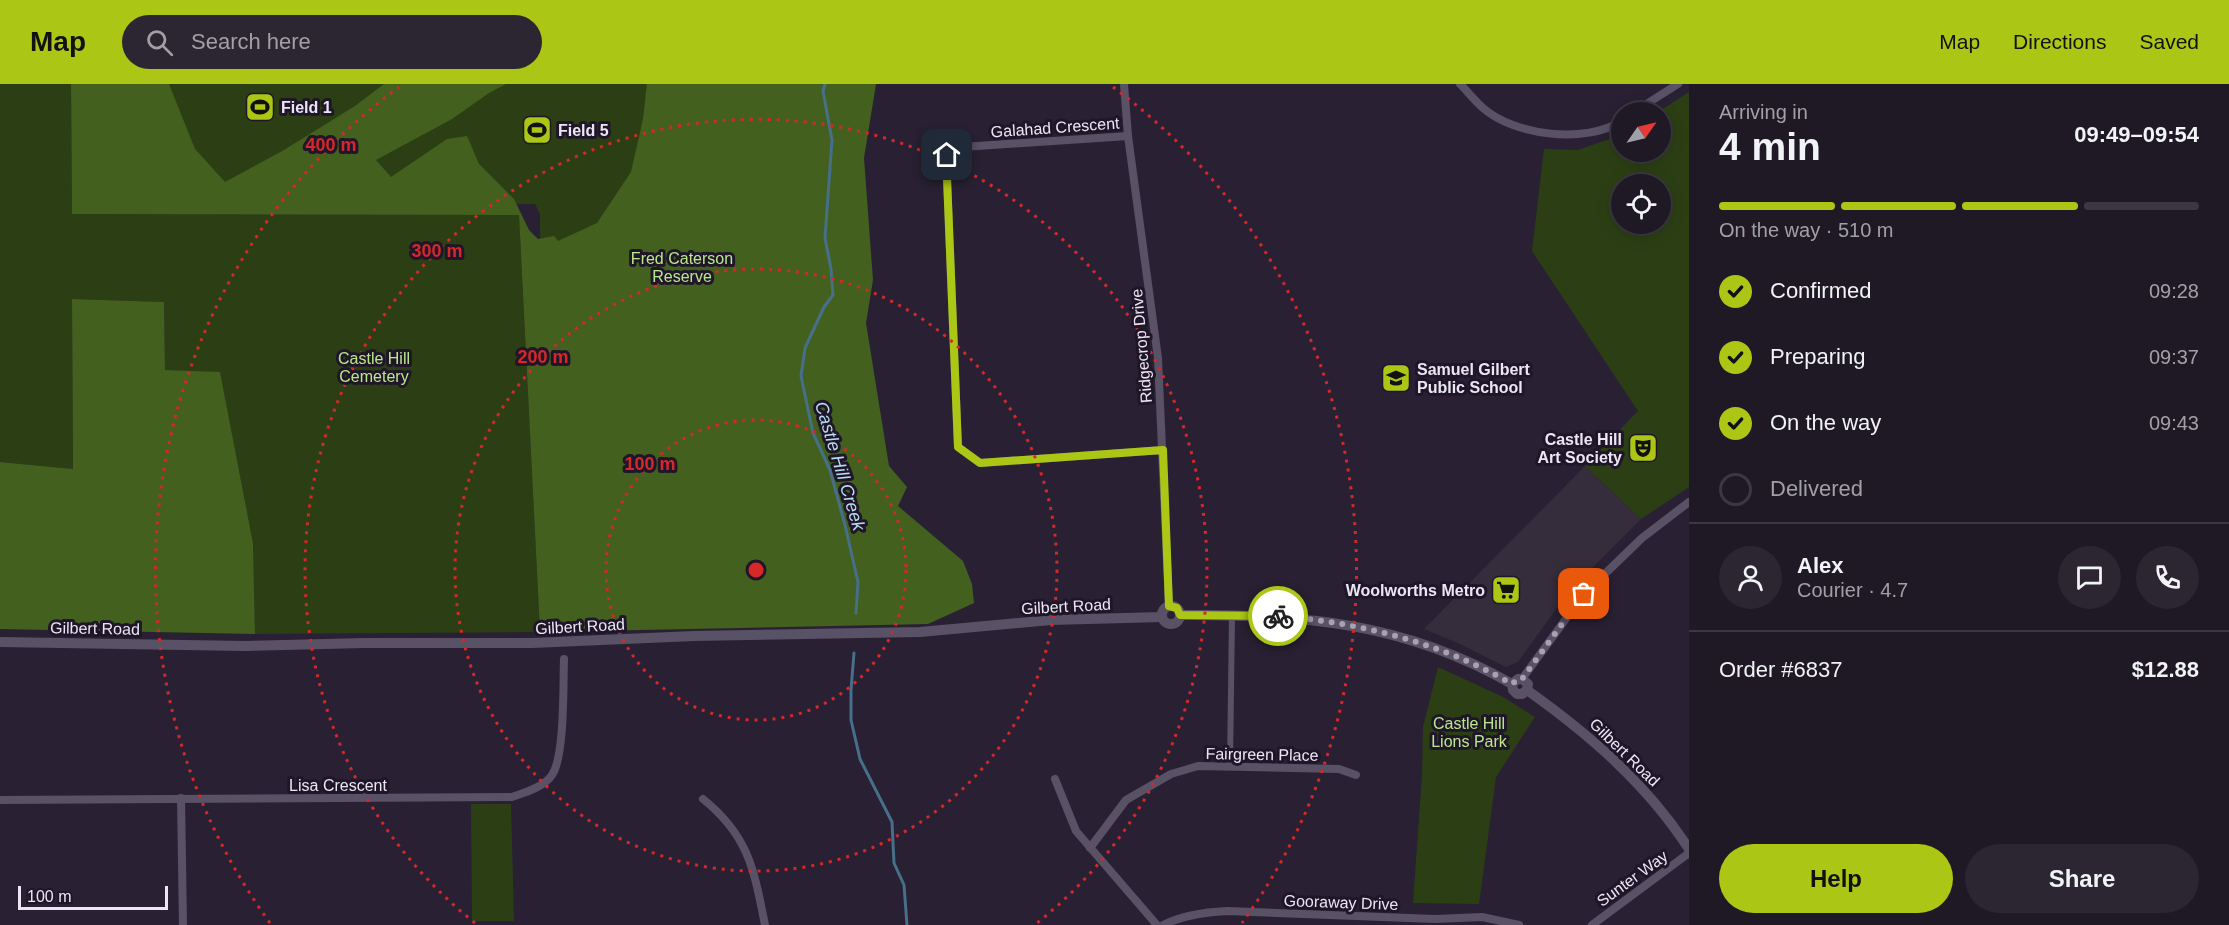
<!DOCTYPE html>
<html lang="en">
<head>
<meta charset="utf-8">
<style>
  :root { --surface:#1f1926; --page:#2c2632; --text:#f1f3f6; --muted:#a1a0a7; --line:#3c3843; --accent:#abc614 }
  body { margin:0; font-family:Helvetica,sans-serif; background:var(--page); color:var(--text); height:100vh; display:flex; flex-direction:column; font-size:22px; white-space:nowrap }
  * { box-sizing:border-box; margin:0 }
  p { font-size:20px; color:var(--muted) }
  .icon { flex:none; width:33px; height:33px; fill:none; stroke:currentColor; stroke-width:2; stroke-linecap:round; stroke-linejoin:round }
  .map { position:relative; flex:1; overflow:hidden }
  .side { display:flex; flex-direction:column; background:var(--surface); width:540px }
  .side>* { flex:none }
  .needle { width:39px; rotate:56deg }
  .tools { position:absolute; left:1611px; top:18px; display:grid; gap:12px }
  .tools a { display:grid; place-items:center; width:60px; height:60px; border-radius:50%; background:var(--surface); box-shadow:0 3px 15px #0003,0 0 0 2px var(--line); font-size:30px }
  .scale { position:absolute; left:18px; bottom:15px; width:150px; box-sizing:border-box; padding-left:6px; border:3px solid #ebe6f3; border-top:0; font-size:16px; line-height:21px; white-space:nowrap; color:#ebe6f3; -webkit-text-stroke:4px #1f1729; paint-order:stroke }
  .pin { position:absolute; display:grid; place-items:center; width:51px; height:51px; color:#fff; margin:-26px; border-radius:12px; box-shadow:0 3px 9px #0006 }
  .courier { position:absolute; display:grid; place-items:center; width:60px; height:60px; margin:-30px; border:4px solid #abc614; border-radius:50%; background:#fff; color:#222; box-shadow:0 2px 8px #0007 }
  .head em { font-style:normal; font-weight:600 }
  .head div { display:flex; flex-direction:column-reverse }
  .head { display:flex; align-items:center; justify-content:space-between; height:102px; padding:0 30px }
  h1 { font-size:39px; font-weight:600; line-height:45px }
  .bar { display:grid; grid-template-columns:repeat(4,1fr); gap:9px 6px; align-content:center; height:72px; padding:0 30px }
  .bar i { height:8px; border-radius:4px; background:var(--line) }
  .bar .active { background:var(--accent) }
  .bar p { grid-column:span 4 }
  .line { display:flex; align-items:center; gap:15px; padding:0 30px; border-top:2px solid var(--line) }
  .line div { flex:1 }
  .round { display:grid; place-items:center; flex:none; width:63px; height:63px; border-radius:32px; background:var(--page) }
  ol { padding:0 30px; list-style:none }
  li { display:flex; align-items:center; gap:18px; height:66px }
  li p { margin-inline-start:auto }
  li .icon { padding:6px; border-radius:50%; background:var(--accent); color:#111; stroke-width:4 }
  li:last-child { color:var(--muted) }
  li i { width:33px; height:33px; border:3px solid var(--line); border-radius:50% }
  .button { display:flex; gap:12px; margin-top:auto; padding:12px 30px }
  .button a { flex:1; height:69px; border-radius:36px; background:var(--accent); color:#111; font-size:24px; font-weight:600; line-height:69px; text-align:center }
  .button a+a { background:var(--page); color:var(--text) }
  header { display:flex; align-items:center; gap:36px; box-sizing:border-box; height:84px; padding:0 30px; background:var(--accent); color:#111 }
  header strong { font-size:28px }
  nav { display:flex; gap:33px; margin-inline-start:auto; font-size:21px }
  .search { width:420px; height:54px; background:var(--page); display:flex; align-items:center; gap:15px; box-sizing:border-box; padding:0 21px; border-radius:33px; color:var(--muted); font-size:22px }
  main { display:flex; flex:1; min-height:0 }
  .map>svg:first-child { display:block }
</style>
</head>
<body>
<header>
<strong>Map</strong>
<div class="search"><svg class="icon" aria-label="search" viewBox="0 0 24 24"><circle cx="10" cy="10" r="6"/><path d="M15 15l6 6"/></svg>Search here</div>
<nav><a>Map</a><a>Directions</a><a>Saved</a></nav>
</header>
<main>
<div class="map">
<svg width="1689" height="841" viewBox="0 0 1689 841">
  <rect width="100%" height="100%" fill="#292133"/>
  <path fill="#352c3c" d="M1585 382 1641 435 1569 507 1518 578 1506 583 1460 560 1424 545Z"/>
  <g fill="#2c3f14" fill-rule="evenodd">
    <path d="M0 0H71L72 130 519 131 540 548 255 550 253 459 220 289 165 286 164 218 72 215 73 385 0 378Z"/>
    <path d="M111 0H822L541 526 540 130 535 120 111 122Z"/>
    <path d="M1689 8V403L1641 435 1585 382 1638 327 1532 167 1544 65 1578 66 1621 51 1622 68H1660V28H1658ZM1622 100H1660V140H1622Z"/>
    <path d="M1438 583 1503 613 1535 633 1496 693 1479 820 1413 819 1422 691 1423 643Z"/>
    <path d="M471 720H511L514 837H472Z"/>
  </g>
  <g fill="#43601f">
    <path d="M71 0H169L195 65 225 98 284 66 355 22 384 0H506L489 9 452 35 376 76 391 93 447 55 467 52 479 80 514 115 529 146 538 155 554 152 558 157 597 139 631 88 643 35 647 0H876L864 74 873 196 866 239 889 382 907 403 898 422 963 477 972 500 974 519 928 540 540 548 519 131 72 130Z"/>
    <path d="M72 215 164 218 165 286 220 288 253 459 255 550 0 545V378L73 385Z"/>
  </g>
  <g fill="none" stroke-linecap="round" stroke-linejoin="round">
    <g stroke="#467089" stroke-width="3">
      <path d="M825 0 823 7 832 56 825 154 831 185 833 211 824 223 805 264 801 292 813 349 830 386 845 441 858 498 856 529"/>
      <path d="M854 569 851 606V636L860 675 892 738 894 779 904 801 907 841"/>
    </g>
    <path stroke="#595166" stroke-width="6" d="M1230 682 1232 531"/>
    <g stroke="#595166" stroke-width="8">
      <path d="M1124 0 1128 52 1158 274 1169 522"/>
      <path d="M1460 0C1468 8 1475 17 1483 24 1515 52 1585 60 1622 37"/>
      <path d="M1634 28 1678 0"/>
      <path d="M1128 52 962 63 947 71V94L958 363 980 379 1163 366"/>
      <path d="M1522 595 1584 510 1642 454 1689 418"/>
      <path d="M1055 695 1076 747 1157 841"/>
      <path d="M181 714 183 841"/>
      <path d="M703 715C749 752 754 786 765 841"/>
      <path d="M0 716 512 713C526 708 544 703 552 691 565 672 563 600 564 575"/>
      <path d="M1090 764 1126 716 1171 690 1198 682 1339 685 1356 691"/>
      <path d="M1163 841C1183 831 1205 828 1227 827L1435 835 1482 833 1519 841"/>
      <path d="M1592 841 1689 769"/>
    </g>
    <g stroke="#595166" stroke-width="10">
      <circle cx="1171" cy="531" r="9"/>
      <path d="M1180 531C1301 530 1404 538 1512 600"/>
      <path d="M0 558 245 562 364 559H532L694 552 920 548 1051 536 1162 533"/>
      <path d="M1512 600 1518 595H1522L1528 600 1527 606"/>
      <path d="M1512 600 1513 606 1517 610H1522L1527 606"/>
      <path d="M1527 606C1590 651 1647 700 1689 765"/>
    </g>
  </g>
  <g fill="none" stroke-linecap="round" stroke-linejoin="round">
    <path stroke="#a7a1b0" stroke-width="6" stroke-dasharray="0 10.8" d="M1278 532C1362 539 1439 558 1512 600L1518 595H1522L1584 510"/>
    <path stroke="#abc614" stroke-width="8" d="M947 71V94L958 363 980 379 1163 366 1169 522 1177 524 1180 531 1278 532"/>
  </g>
  <g fill="none" stroke="#d62828" stroke-width="3" stroke-dasharray="3 6">
    <circle cx="756" cy="486" r="150"/>
    <circle cx="756" cy="486" r="301"/>
    <path d="M475 839A451 451 0 1 1 1037 839"/>
    <path d="M270 839A601 601 0 0 1 399 3M1113 3A601 601 0 0 1 1242 839"/>
  </g>
  <defs>
    <g id="stadium-square" transform="scale(1.5)"><rect x="-9" y="-9" width="18" height="18" rx="4" fill="#abc614" stroke="#1f1729"/><path d="M0-5a6.5 5 0 1 0 0 10a6.5 5 0 1 0 0-10ZM-3.5-1.8h7v3.6h-7Z" fill="#111"/></g>
    <g id="school-square" transform="scale(1.5)"><rect x="-9" y="-9" width="18" height="18" rx="4" fill="#abc614" stroke="#1f1729"/><path d="M0-5L7-2L0 1L-7-2ZM-4 1L0 2.5L4 1V4Q0 6-4 4Z" fill="#111"/></g>
    <g id="theatre-square" transform="scale(1.5)"><rect x="-9" y="-9" width="18" height="18" rx="4" fill="#abc614" stroke="#1f1729"/><path d="M-5-5.5Q0-4 5-5.5V0Q5 5 0 6Q-5 5-5 0ZM-3.3-2.5H-1v1.5H-3.3ZM1-2.5H3.3v1.5H1ZM-2.8 1Q0 5.5 2.8 1Z" fill="#111"/></g>
    <g id="supermarket-square" transform="scale(1.5)"><rect x="-9" y="-9" width="18" height="18" rx="4" fill="#abc614" stroke="#1f1729"/><path d="M-6-5.5h2.5l.6 2H6L4.5 2H-2.5L-4.4-4H-6ZM-1.5 3.2a1.3 1.3 0 1 0 .1 0ZM3 3.2a1.3 1.3 0 1 0 .1 0Z" fill="#111"/></g>
  </defs>
  <g fill-rule="evenodd">
    <use href="#stadium-square" x="260" y="23"/>
    <use href="#stadium-square" x="537" y="46"/>
    <use href="#school-square" x="1396" y="294"/>
    <use href="#theatre-square" x="1643" y="364"/>
    <use href="#supermarket-square" x="1506" y="506"/>
  </g>
  <g text-anchor="middle" stroke-width="6" stroke-linejoin="round" paint-order="stroke">
    <g font-size="16" font-weight="bold" fill="#ebe6f3" stroke="#1f1729" text-anchor="start">
      <text x="281" y="29">Field 1</text>
      <text x="558" y="52">Field 5</text>
      <text x="1417" y="291">Samuel Gilbert<tspan x="1417" dy="18">Public School</tspan></text>
      <text x="1622" y="361" text-anchor="end">Castle Hill<tspan x="1622" dy="18">Art Society</tspan></text>
      <text x="1485" y="512" text-anchor="end">Woolworths Metro</text>
    </g>
    <g font-size="16" fill="#ebe6f3" stroke="#1f1729">
      <text transform="translate(1055 43) rotate(-4)" y="6">Galahad Crescent</text>
      <text transform="translate(1141 262) rotate(-95)" y="6">Ridgecrop Drive</text>
      <text transform="translate(1066 522) rotate(-3)" y="6">Gilbert Road</text>
      <text transform="translate(580 542) rotate(-3)" y="6">Gilbert Road</text>
      <text transform="translate(95 544) rotate(1)" y="6">Gilbert Road</text>
      <text transform="translate(1625 668) rotate(44)" y="6">Gilbert Road</text>
      <text transform="translate(1262 670) rotate(1)" y="6">Fairgreen Place</text>
      <text x="338" y="707">Lisa Crescent</text>
      <text transform="translate(1632 794) rotate(-36)" y="6">Sunter Way</text>
      <text transform="translate(1341 818) rotate(2)" y="6">Gooraway Drive</text>
    </g>
    <g font-size="16" fill="#bbe78b" stroke="#1f1729">
      <text x="682" y="180">Fred Caterson<tspan x="682" dy="18">Reserve</tspan></text>
      <text x="374" y="280">Castle Hill<tspan x="374" dy="18">Cemetery</tspan></text>
      <text x="1469" y="645">Castle Hill<tspan x="1469" dy="18">Lions Park</tspan></text>
    </g>
    <g font-size="18" font-style="italic" fill="#b8dbf4" stroke="#1f1729">
      <text transform="translate(840 382) rotate(73)" y="6">Castle Hill Creek</text>
    </g>
  </g>
  <circle cx="756" cy="486" r="9" fill="#d62828" stroke="#1f1729" stroke-width="3"/>
  <g font-size="18" text-anchor="middle" font-weight="bold" fill="#d62828" stroke="#1f1729" stroke-width="6" stroke-linejoin="round" paint-order="stroke">
    <text x="331" y="67">400 m</text>
    <text x="437" y="173">300 m</text>
    <text x="543" y="279">200 m</text>
    <text x="650" y="386">100 m</text>
  </g>
</svg>
<div class="tools">
<a><svg class="needle" viewBox="-14 -14 28 28"><path d="M0-13l5 13h-10z" fill="#e53935"/><path d="M0 13l5-13h-10z" fill="#a1a0a7"/></svg></a>
<a><svg class="icon" aria-label="locate" viewBox="0 0 24 24"><circle cx="12" cy="12" r="6"/><path d="M12 2v4M12 18v4M2 12h4M18 12h4"/></svg></a>
</div>
<div class="scale">100 m</div>
<div class="pin" style="left:1584px;top:510px;background:#ea580c"><svg class="icon" aria-label="bag" viewBox="0 0 24 24"><path d="M5 8h14l-1 12H6zM9 8a3 3 0 0 1 6 0"/></svg></div>
<div class="pin" style="left:947px;top:71px;background:#1f2937"><svg class="icon" aria-label="home" viewBox="0 0 24 24"><path d="M3 11l9-7 9 7M6 9v11h12V9"/></svg></div>
<div class="courier" style="left:1278px;top:532px"><svg class="icon" aria-label="bike" viewBox="0 0 24 24"><circle cx="6" cy="16" r="4"/><circle cx="18" cy="16" r="4"/><path d="M6 16l4-8h5l3 8M10 8l3 8H6M13 5h3"/></svg></div>
</div>
<section class="side">
<div class="head"><div><h1>4 min</h1><p>Arriving in</p></div><em>09:49–09:54</em></div>
<div class="bar"><i class="active"></i><i class="active"></i><i class="active"></i><i></i><p>On the way · 510 m</p></div>
<ol>
<li><svg class="icon" aria-label="check" viewBox="0 0 24 24"><path d="M5 12l5 5 9-10"/></svg>Confirmed<p>09:28</p></li>
<li><svg class="icon" aria-label="check" viewBox="0 0 24 24"><path d="M5 12l5 5 9-10"/></svg>Preparing<p>09:37</p></li>
<li><svg class="icon" aria-label="check" viewBox="0 0 24 24"><path d="M5 12l5 5 9-10"/></svg>On the way<p>09:43</p></li>
<li><i></i>Delivered</li>
</ol>
<div class="line" style="height:108px"><a class="round"><svg class="icon" aria-label="person" viewBox="0 0 24 24"><circle cx="12" cy="8" r="4"/><path d="M4 21q1-7 8-7t8 7"/></svg></a><div><b>Alex</b><p>Courier · 4.7</p></div><a class="round"><svg class="icon" aria-label="chat" viewBox="0 0 24 24"><path d="M4 5h16v11H9l-5 4z"/></svg></a><a class="round"><svg class="icon" aria-label="phone" viewBox="0 0 24 24"><path d="M5 4h4l2 5-3 2q2 4 5 5l2-3 5 2v4C11 20 4 13 5 4z"/></svg></a></div>
<div class="line" style="height:78px"><div>Order #6837</div><b>$12.88</b></div>
<div class="button"><a>Help</a><a>Share</a></div>
</section>
</main>
</body>
</html>
